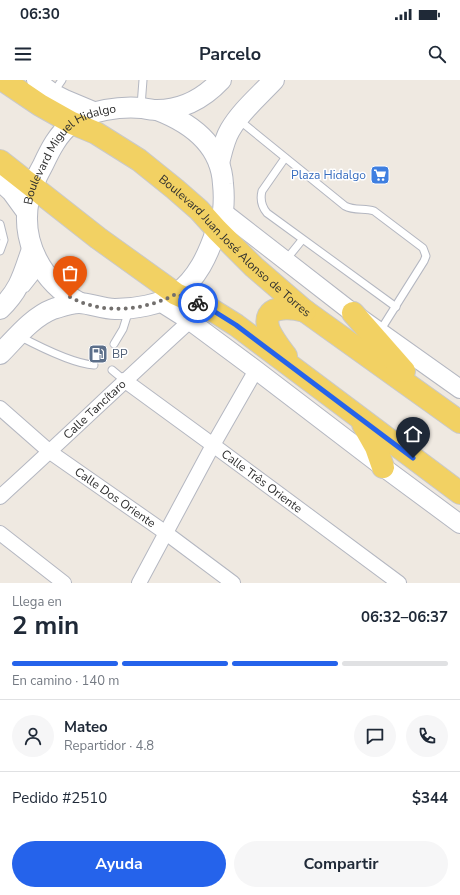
<!DOCTYPE html>
<html lang="es">
<head>
<meta charset="utf-8">
<style>
  :root { --surface:#fff; --page:#f6f6f7; --text:#1f2937; --muted:#747a83; --line:#e0e1e3; --accent:#2563eb }
  body { margin:0; font-family:"Nunito Sans",sans-serif; background:var(--page); color:var(--text); height:100vh; display:flex; flex-direction:column; font-size:15px; white-space:nowrap }
  * { box-sizing:border-box; margin:0 }
  p { font-size:13px; color:var(--muted) }
  .icon { flex:none; width:22px; height:22px; fill:none; stroke:currentColor; stroke-width:2; stroke-linecap:round; stroke-linejoin:round }
  .map { position:relative; height:503px; overflow:hidden }
  .side { display:flex; flex-direction:column; background:var(--surface); flex:1 }
  .side>* { flex:none }
  .pin { position:absolute; display:grid; place-items:center; width:34px; height:34px; color:#fff; margin:-41px -17px; border-radius:50% 50% 50% 0; rotate:-45deg; box-shadow:0 0 4px #0007 }
  .pin .icon { rotate:45deg }
  .courier { position:absolute; display:grid; place-items:center; width:40px; height:40px; margin:-20px; border:3px solid #2563eb; border-radius:50%; background:#fff; color:#222; box-shadow:0 1px 5px #0007 }
  .summary em { font-style:normal; font-weight:700 }
  .summary div { display:flex; flex-direction:column-reverse }
  .summary { display:flex; align-items:center; justify-content:space-between; height:68px; padding:0 12px }
  h1 { font-size:26px; font-weight:700; line-height:30px }
  .bar { display:grid; grid-template-columns:repeat(4,1fr); gap:6px 4px; align-content:center; height:48px; padding:0 12px }
  .bar i { height:5px; border-radius:3px; background:var(--line) }
  .bar .on { background:var(--accent) }
  .bar p { grid-column:span 4 }
  .line { display:flex; align-items:center; gap:10px; padding:0 12px; border-top:1px solid var(--line) }
  .line div { flex:1 }
  .round { display:grid; place-items:center; flex:none; width:42px; height:42px; border-radius:21px; background:var(--page) }
  .cta { display:flex; gap:8px; margin-top:auto; padding:8px 12px }
  .cta a { flex:1; height:46px; border-radius:24px; background:var(--accent); color:#fff; font-size:16px; font-weight:700; line-height:46px; text-align:center }
  .cta a+a { background:var(--page); color:var(--text) }
  .status { display:flex; justify-content:space-between; align-items:center; height:28px; padding:0 20px; background:var(--surface); direction:ltr }
  .status svg { height:11px; fill:currentColor }
  header { display:flex; justify-content:space-between; align-items:center; height:52px; padding:0 12px; background:var(--surface); font-size:18px; font-weight:700 }
  .map>svg:first-child { display:block }
</style>
</head>
<body>
<div class="status"><b>06:30</b><svg viewBox="0 0 49 12"><path d="M0 12V9h3v3zM5 12V6h3v6zM10 12V3h3v9zM15 12V0h3v12zM26 1h20v11H26zM47 4h2v5h-2z"/></svg></div>
<header><svg class="icon" aria-label="menu" viewBox="0 0 24 24"><path d="M4 6h16M4 12h16M4 18h16"/></svg>Parcelo<svg class="icon" aria-label="search" viewBox="0 0 24 24"><circle cx="10" cy="10" r="6"/><path d="M15 15l6 6"/></svg></header>
<div class="map">
<svg width="460" height="503" viewBox="0 0 460 503">
  <rect width="100%" height="100%" fill="#efe9e1"/>
  <g fill="none" stroke-linecap="round" stroke-linejoin="round">
    <g stroke="#b4b7c1" stroke-width="9">
      <g id="service">
        <path d="M53 13 62 0"/>
        <path d="M141 26 143 0"/>
        <path d="M239 40 345 126C354 131 365 128 374 131L423 168 426 176 424 181 380 251"/>
        <path d="M285 78 262 111C260 119 262 127 267 133L396 227"/>
        <path d="M0 144 4 160 0 171"/>
        <path d="M285 181 302 160"/>
        <path d="M26 208 41 189"/>
        <path d="M19 256C38 266 73 284 94 285"/>
        <path d="M114 264 123 249 129 230"/>
        <path d="M112 290 124 300"/>
      </g>
    </g>
    <g stroke="#b4b7c1" stroke-width="16">
      <g id="minor">
        <path id="s1" d="M124 300 213 365 399 503"/>
        <path id="s2" d="M0 328 50 372 166 453 233 503"/>
        <path id="s3" d="M0 417C64 359 126 299 190 241"/>
        <path d="M0 453 64 503"/>
        <path d="M139 503 213 365 256 290"/>
      </g>
    </g>
    <g stroke="#b4b7c1" stroke-width="20">
      <g id="tertiary">
        <path d="M36 0 53 13 65 19 96 32"/>
        <path d="M0 102 11 112 27 134"/>
        <path d="M223 132 353 233 460 309"/>
        <path d="M160 222 190 241 256 290 383 387 460 444"/>
      </g>
    </g>
    <g stroke="#b4b7c1" stroke-width="22">
      <g id="secondary">
        <path d="M219 83C222 72 224 60 230 50 241 31 259 16 274 0"/>
        <path id="s4" d="M80 223C42 202 20 162 29 119 31 107 37 96 43 85 50 70 58 54 72 43 90 30 121 26 142 28 147 29 152 30 157 30 183 30 204 18 221 0"/>
        <path d="M0 229C20 210 23 195 32 169"/>
        <path d="M0 274C15 259 32 237 53 229 60 227 71 223 79 223 89 223 103 229 115 229 134 229 160 225 176 214 197 199 208 175 216 151 219 145 222 138 223 131 224 122 224 113 223 104 221 65 191 43 157 30"/>
      </g>
    </g>
    <g stroke="#c9c9c9" stroke-width="24">
      <g id="primary">
        <path id="s5" d="M3 0 40 25 72 43 96 53 139 80 175 109 199 130 217 150 254 187 305 231 460 342"/>
        <path d="M0 81 98 158 176 214 212 230 236 245 460 413"/>
        <path d="M353 233 404 291"/>
        <path d="M286 276C280 268 273 259 269 250 260 224 290 227 305 231"/>
        <path d="M363 344 376 367 383 387"/>
      </g>
    </g>
    <use href="#service" stroke="#fff" stroke-width="7"/>
    <use href="#minor" stroke="#fff" stroke-width="14"/>
    <use href="#tertiary" stroke="#fff" stroke-width="18"/>
    <use href="#secondary" stroke="#fff" stroke-width="20"/>
    <use href="#primary" stroke="#f2d163" stroke-width="22"/>
  </g>
  <g fill="none" stroke-linecap="round" stroke-linejoin="round">
    <path stroke="#726f6d" stroke-width="4" stroke-dasharray="0 7.2" d="M70 217C103 235 144 231 176 214L198 223"/>
    <path stroke="#2563eb" stroke-width="5" d="M198 223 212 230 236 245 413 378"/>
  </g>
  <defs>
    <g id="supermarket-square" transform="scale(1)"><rect x="-9" y="-9" width="18" height="18" rx="4" fill="#3f7fe0" stroke="#fff"/><path d="M-6-5.5h2.5l.6 2H6L4.5 2H-2.5L-4.4-4H-6ZM-1.5 3.2a1.3 1.3 0 1 0 .1 0ZM3 3.2a1.3 1.3 0 1 0 .1 0Z" fill="#fff"/></g>
    <g id="fuel-square" transform="scale(1)"><rect x="-9" y="-9" width="18" height="18" rx="4" fill="#5c6f8a" stroke="#fff"/><path d="M-5.5-6h7V0h2V4h1.3V-2.5L3-4.5l.8-.8L6-3V5H2.5V1h-1V6h-7ZM-4.2-4.7v3.2H.2V-4.7Z" fill="#fff"/></g>
  </defs>
  <g fill-rule="evenodd">
    <use href="#supermarket-square" x="380" y="95"/>
    <use href="#fuel-square" x="98" y="274"/>
  </g>
  <g text-anchor="middle" stroke-width="3" stroke-linejoin="round" paint-order="stroke">
    <g font-size="12" fill="#2e2e2e" stroke="#fff">
      <text dy="4" stroke="none"><textPath href="#s4" startOffset="189">Boulevard Miguel Hidalgo</textPath></text>
      <text dy="4" stroke="none"><textPath href="#s5" startOffset="287">Boulevard Juan José Alonso de Torres</textPath></text>
      <text dy="4" stroke="none"><textPath href="#s3" startOffset="129">Calle Tancítaro</textPath></text>
      <text dy="4" stroke="none"><textPath href="#s1" startOffset="171">Calle Três Oriente</textPath></text>
      <text dy="4" stroke="none"><textPath href="#s2" startOffset="146">Calle Dos Oriente</textPath></text>
    </g>
    <g font-size="12" fill="#366cbe" stroke="#fff" text-anchor="end">
      <text x="366" y="99">Plaza Hidalgo</text>
    </g>
    <g font-size="12" fill="#4e5e75" stroke="#fff" text-anchor="start">
      <text x="112" y="278">BP</text>
    </g>
  </g>
</svg>
<div class="pin" style="left:70px;top:217px;background:#ea580c"><svg class="icon" aria-label="bag" viewBox="0 0 24 24"><path d="M5 8h14l-1 12H6zM9 8a3 3 0 0 1 6 0"/></svg></div>
<div class="pin" style="left:413px;top:378px;background:#1f2937"><svg class="icon" aria-label="home" viewBox="0 0 24 24"><path d="M3 11l9-7 9 7M6 9v11h12V9"/></svg></div>
<div class="courier" style="left:198px;top:223px"><svg class="icon" aria-label="bike" viewBox="0 0 24 24"><circle cx="6" cy="16" r="4"/><circle cx="18" cy="16" r="4"/><path d="M6 16l4-8h5l3 8M10 8l3 8H6M13 5h3"/></svg></div>
</div>
<section class="side">
<div class="summary"><div><h1>2 min</h1><p>Llega en</p></div><em>06:32–06:37</em></div>
<div class="bar"><i class="on"></i><i class="on"></i><i class="on"></i><i></i><p>En camino · 140 m</p></div>
<div class="line" style="height:72px"><a class="round"><svg class="icon" aria-label="person" viewBox="0 0 24 24"><circle cx="12" cy="8" r="4"/><path d="M4 21q1-7 8-7t8 7"/></svg></a><div><b>Mateo</b><p>Repartidor · 4.8</p></div><a class="round"><svg class="icon" aria-label="chat" viewBox="0 0 24 24"><path d="M4 5h16v11H9l-5 4z"/></svg></a><a class="round"><svg class="icon" aria-label="phone" viewBox="0 0 24 24"><path d="M5 4h4l2 5-3 2q2 4 5 5l2-3 5 2v4C11 20 4 13 5 4z"/></svg></a></div>
<div class="line" style="height:52px"><div>Pedido #2510</div><b>$344</b></div>
<div class="cta"><a>Ayuda</a><a>Compartir</a></div>
</section>
</body>
</html>
